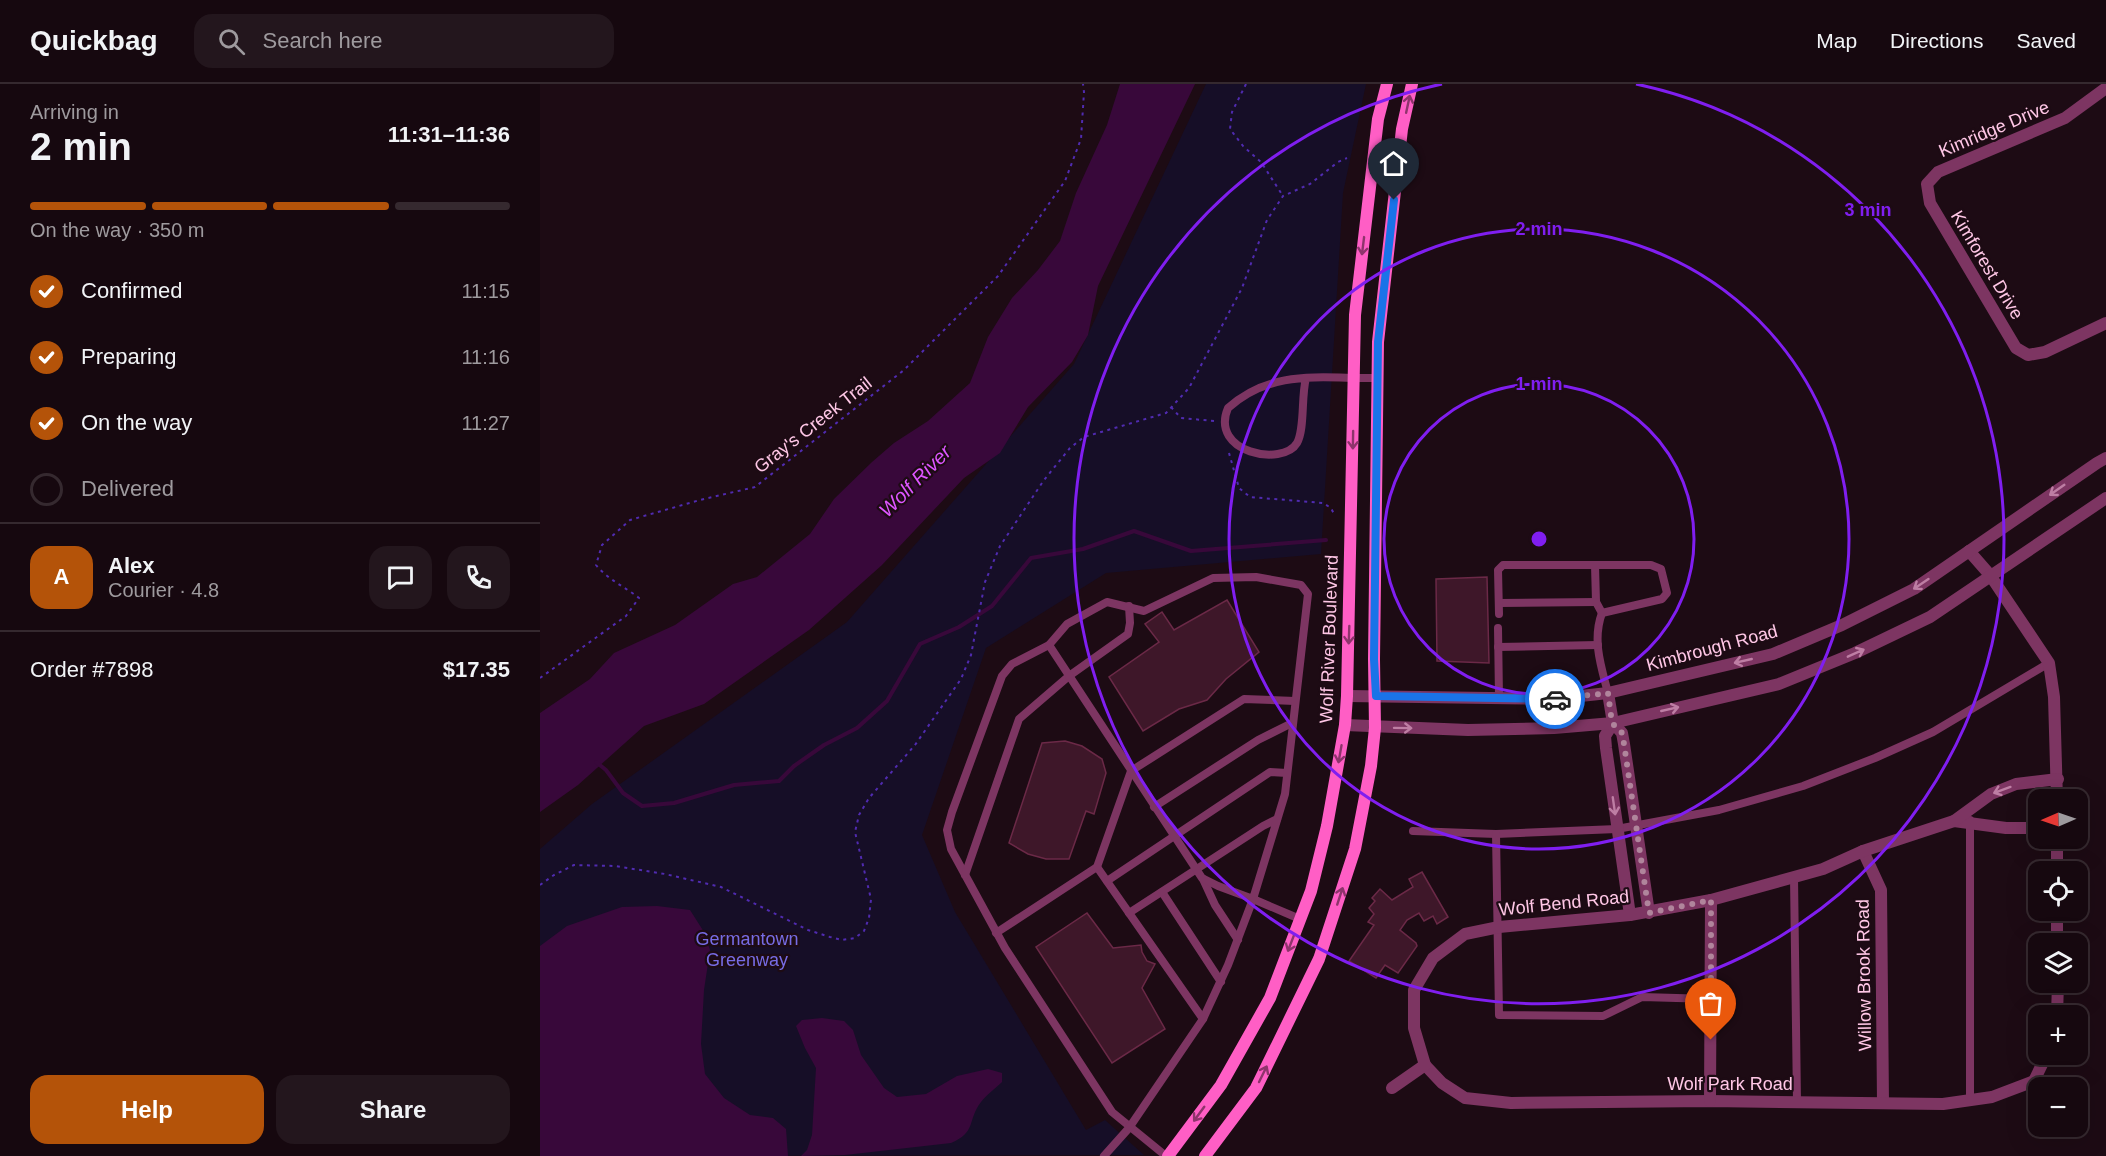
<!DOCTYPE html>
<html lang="en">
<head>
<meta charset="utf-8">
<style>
  :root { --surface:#16080f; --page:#23161d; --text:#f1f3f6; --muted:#9e9a9e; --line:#35292f; --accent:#b45309 }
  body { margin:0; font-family:Helvetica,sans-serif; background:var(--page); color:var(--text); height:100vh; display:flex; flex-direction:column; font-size:22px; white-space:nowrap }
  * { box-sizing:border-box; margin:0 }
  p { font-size:20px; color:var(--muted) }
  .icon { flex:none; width:33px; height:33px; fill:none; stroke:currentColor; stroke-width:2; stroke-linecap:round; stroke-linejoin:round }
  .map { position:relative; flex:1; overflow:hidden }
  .sheet { display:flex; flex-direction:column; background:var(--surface); width:540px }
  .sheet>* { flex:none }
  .needle { width:39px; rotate:268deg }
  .tools { position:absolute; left:1488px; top:705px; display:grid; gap:12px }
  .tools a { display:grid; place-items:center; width:60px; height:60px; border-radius:12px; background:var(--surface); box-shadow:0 6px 24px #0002,0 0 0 2px var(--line); font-size:30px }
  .pin { position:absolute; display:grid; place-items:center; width:51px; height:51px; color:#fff; margin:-62px -26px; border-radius:50% 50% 50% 0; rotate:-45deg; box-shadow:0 0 6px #0007 }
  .pin .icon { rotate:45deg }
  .courier { position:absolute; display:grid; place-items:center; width:60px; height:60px; margin:-30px; border:4px solid #1a73e8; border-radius:50%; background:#fff; color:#222; box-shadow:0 2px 8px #0007 }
  .summary em { font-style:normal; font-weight:800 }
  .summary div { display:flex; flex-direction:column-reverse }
  .summary { display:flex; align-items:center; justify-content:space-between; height:102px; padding:0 30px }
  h1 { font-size:39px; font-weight:800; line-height:45px }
  .bar { display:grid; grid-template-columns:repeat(4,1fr); gap:9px 6px; align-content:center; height:72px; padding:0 30px }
  .bar i { height:8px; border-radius:4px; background:var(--line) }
  .bar .active { background:var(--accent) }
  .bar p { grid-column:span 4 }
  .line { display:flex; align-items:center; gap:15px; padding:0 30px; border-top:2px solid var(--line) }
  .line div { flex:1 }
  .round { display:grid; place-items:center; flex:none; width:63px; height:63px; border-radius:18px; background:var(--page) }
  ol { padding:0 30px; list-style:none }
  li { display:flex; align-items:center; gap:18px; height:66px }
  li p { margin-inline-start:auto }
  li .icon { padding:6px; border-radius:50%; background:var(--accent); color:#fff; stroke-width:4 }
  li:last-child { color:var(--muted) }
  li i { width:33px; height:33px; border:3px solid var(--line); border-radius:50% }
  .cta { display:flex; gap:12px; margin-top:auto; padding:12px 30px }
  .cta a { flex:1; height:69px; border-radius:18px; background:var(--accent); color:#fff; font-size:24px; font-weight:800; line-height:69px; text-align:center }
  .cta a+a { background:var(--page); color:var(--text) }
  header { display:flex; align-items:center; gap:36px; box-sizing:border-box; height:84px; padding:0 30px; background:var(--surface); border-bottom:2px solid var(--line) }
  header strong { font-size:28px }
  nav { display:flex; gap:33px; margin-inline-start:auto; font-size:21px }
  .search { width:420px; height:54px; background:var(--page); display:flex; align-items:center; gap:15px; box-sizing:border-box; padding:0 21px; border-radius:18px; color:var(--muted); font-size:22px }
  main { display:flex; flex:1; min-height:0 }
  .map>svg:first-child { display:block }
</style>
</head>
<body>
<header>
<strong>Quickbag</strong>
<div class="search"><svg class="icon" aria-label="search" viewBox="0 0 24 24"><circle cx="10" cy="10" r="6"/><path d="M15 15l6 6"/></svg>Search here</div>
<nav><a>Map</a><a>Directions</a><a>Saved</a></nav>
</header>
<main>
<section class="sheet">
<div class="summary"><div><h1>2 min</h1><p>Arriving in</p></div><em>11:31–11:36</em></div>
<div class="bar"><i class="active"></i><i class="active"></i><i class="active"></i><i></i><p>On the way · 350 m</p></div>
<ol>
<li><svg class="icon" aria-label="check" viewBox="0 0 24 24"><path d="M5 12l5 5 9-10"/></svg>Confirmed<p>11:15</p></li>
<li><svg class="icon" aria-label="check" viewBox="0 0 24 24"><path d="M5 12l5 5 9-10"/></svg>Preparing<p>11:16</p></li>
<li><svg class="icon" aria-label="check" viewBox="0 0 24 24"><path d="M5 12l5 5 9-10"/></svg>On the way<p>11:27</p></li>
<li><i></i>Delivered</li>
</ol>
<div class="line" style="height:108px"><b class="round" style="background:var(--accent);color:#fff">A</b><div><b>Alex</b><p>Courier · 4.8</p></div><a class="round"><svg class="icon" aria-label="chat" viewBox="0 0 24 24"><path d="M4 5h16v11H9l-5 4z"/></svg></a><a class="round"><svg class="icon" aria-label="phone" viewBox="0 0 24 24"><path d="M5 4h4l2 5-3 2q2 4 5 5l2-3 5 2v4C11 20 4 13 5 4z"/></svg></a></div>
<div class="line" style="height:78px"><div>Order #7898</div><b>$17.35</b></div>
<div class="cta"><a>Help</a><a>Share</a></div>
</section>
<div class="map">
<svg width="1566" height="1072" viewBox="0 0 1566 1072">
  <rect width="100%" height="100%" fill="#1d0b14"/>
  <path fill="#160e27" d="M666 0H826L803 109 781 470 566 489 446 564 382 751 415 828 546 1046 565 1036 604 1071 0 1072V765L52 720 307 538 534 280Z"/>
  <g fill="#38083a">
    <path d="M580 0H655L558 202 548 251 532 278 488 323 460 369 424 394 342 481 269 546 164 620 104 642 38 701 0 728V629L50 595 74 569 135 541 193 500 217 493 270 450 294 415 332 378 354 359 388 337 430 299 448 253 472 214 498 186 520 157 536 109 567 41Z"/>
    <path d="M117 822 150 826 164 848 170 866 164 906 161 960 165 990 184 1014 210 1031 233 1034 246 1045 248 1072H0V862L27 842 82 823Z"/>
    <path d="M282 934 304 937 313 946 321 971 344 1004 357 1013 386 1010 417 992 448 985 462 989V998C455 1005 446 1011 441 1018 427 1036 437 1048 411 1059L305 1071 261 1072 267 1066 272 1051 276 984 265 964 256 942 262 936Z"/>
  </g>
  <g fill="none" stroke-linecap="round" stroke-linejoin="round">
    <path stroke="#38083a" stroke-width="4" d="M56 678 66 686 83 709 102 722 134 719 194 701 239 697 254 682 284 661 317 644 347 617 380 560 419 543 452 522 491 474 543 465 594 447 651 467 786 456"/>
  </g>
  <g fill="#3e1729" stroke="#6b2947" stroke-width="1.5">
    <path d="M947 493 949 579 897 577 896 495Z"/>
    <path d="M687 516 719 568 686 595 667 616 639 625 603 647 569 593 619 558 605 540 622 528 634 546Z"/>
    <path d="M525 657 542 662 562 675 566 689 554 730 546 727 529 775H506L488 770 469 759 502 659Z"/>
    <path d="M882 788 908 833 897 840 893 832 884 837 879 829 867 836 860 846 876 859 877 862 858 889 845 881 836 894 809 877 834 841 828 838 834 830 829 824 835 817 832 814 840 805 852 816 873 803 869 795Z"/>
    <path d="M547 829 573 864 601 861 602 868 607 877 615 880 602 904 625 945 572 979 496 863Z"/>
  </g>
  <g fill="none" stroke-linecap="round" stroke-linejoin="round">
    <g stroke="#502bb0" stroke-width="2" stroke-dasharray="3 4.5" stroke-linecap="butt">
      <path d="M706 0 692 28 690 45 703 62 721 78 743 112"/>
      <path d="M631 323 641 334 674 337"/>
      <path d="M689 369 699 404 710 413 783 419 791 424 795 432"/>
      <path d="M0 594 86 532 99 514C85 503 67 495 56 481L62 461 90 436 160 416 215 403 364 286 458 192 525 97 541 55 544 8 543 0"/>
      <path d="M0 801 14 791 34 781 75 782 125 790 181 803 268 846 290 853 302 856 315 854 324 847 329 834 331 815 315 748 319 731 329 714 375 661 421 595 431 571 445 498 460 462 504 396 530 364 544 353 626 329 649 304 702 204 727 136 743 112 770 100 798 78 807 74"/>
    </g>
    <g stroke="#7d3562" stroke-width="8">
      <path d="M766 294C761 313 765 345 757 359 743 383 669 369 688 324 733 284 782 295 838 294"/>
      <path d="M1055 481 1056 518 1062 529"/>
      <path d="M959 519 1056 518"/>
      <path d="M959 530 958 486 963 481H1111L1121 485 1127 509 1122 515 1062 529C1052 556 1061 582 1068 609"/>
      <path d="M958 544 959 614"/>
      <path d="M509 561 472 580 462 592 412 728 407 746 411 765 465 864 572 1028 626 1072"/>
      <path d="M958 563 1058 561"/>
      <path d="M614 723 718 656 752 639"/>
      <path d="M873 747 956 750 1077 745 1179 726 1263 702 1335 674 1393 648 1509 579"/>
      <path d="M956 750 959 931 1063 932 1102 913 1171 915"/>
      <path d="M557 783 663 935"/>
      <path d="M425 791 479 635 529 592 588 550 590 539 589 522"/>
      <path d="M1254 793 1257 1018"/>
      <path d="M663 795 675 821 698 856"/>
      <path d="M567 797 730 688 747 689"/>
      <path d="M622 808 681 898"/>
      <path d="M589 829 723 742 737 735"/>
      <path d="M456 849 557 783 591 687 704 615 755 617"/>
      <path d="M1430 1016V736"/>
      <path d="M564 1072 589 1044 663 935 688 881 713 815 745 710 768 510 761 501 716 493 673 494 604 527 567 518 527 540 509 561 662 794 678 802 713 815 760 835"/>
    </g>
    <g stroke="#7d3562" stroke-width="12">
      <path d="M1566 4 1525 34 1398 88 1387 100 1390 119 1476 264 1488 271 1505 268 1566 239"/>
      <path d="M1429 467 1450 491 1509 579 1514 613 1517 716"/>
      <path d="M1068 609 1073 639"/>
      <path d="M1414 737 1466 744H1498"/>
      <path d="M1517 754V788"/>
      <path d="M1323 767 1341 806 1343 1019"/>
      <path d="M1517 826V860"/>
      <path d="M1090 831 1066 664 1065 652 1073 639 1082 649 1084 660 1109 829"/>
      <path d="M1517 932 1518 898"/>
      <path d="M885 981 902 999 925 1014 971 1019 1170 1017 1403 1020 1452 1013 1494 997"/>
      <path d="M1494 997 1507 970"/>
      <path d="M852 1004 885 981 874 944V906L893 874 925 850 959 843 1090 831 1171 816 1283 785 1323 767 1414 737 1451 710 1476 700 1518 695"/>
      <path d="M1170 1017 1171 816"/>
    </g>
    <g stroke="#7d3562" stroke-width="12">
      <path d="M807 612 1013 615 1068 609 1233 570 1302 541 1374 505 1557 379 1566 374"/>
      <path d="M805 641 928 646 1014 644 1073 639 1239 600 1315 569 1390 533 1566 414"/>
    </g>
    <g stroke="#ff5ec5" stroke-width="12">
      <path d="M628 1072 681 1001 730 914 771 807 787 742 805 641 807 612 815 231 838 35 847 0"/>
      <path d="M665 1072 716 1004 779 875 815 765 831 682 835 644 834 575 838 258 862 45 872 0"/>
    </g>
  </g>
  <defs><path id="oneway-shaft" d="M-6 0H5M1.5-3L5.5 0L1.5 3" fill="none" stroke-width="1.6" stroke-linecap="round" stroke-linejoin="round" transform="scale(1.5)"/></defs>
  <g stroke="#8e346c">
    <use href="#oneway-shaft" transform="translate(868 20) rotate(-78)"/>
    <use href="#oneway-shaft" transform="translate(823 162) rotate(97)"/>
    <use href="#oneway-shaft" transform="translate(813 356) rotate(91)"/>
    <use href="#oneway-shaft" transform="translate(809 551) rotate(92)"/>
    <use href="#oneway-shaft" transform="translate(800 670) rotate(100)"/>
    <use href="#oneway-shaft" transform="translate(800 812) rotate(-72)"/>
    <use href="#oneway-shaft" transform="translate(751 859) rotate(111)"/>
    <use href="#oneway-shaft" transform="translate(723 990) rotate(-64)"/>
    <use href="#oneway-shaft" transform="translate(659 1030) rotate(126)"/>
  </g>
  <g stroke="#be7ea4">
    <use href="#oneway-shaft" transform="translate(1517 406) rotate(145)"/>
    <use href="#oneway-shaft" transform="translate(1381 500) rotate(146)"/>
    <use href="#oneway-shaft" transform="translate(1316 569) rotate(-24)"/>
    <use href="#oneway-shaft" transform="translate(1203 577) rotate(167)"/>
    <use href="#oneway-shaft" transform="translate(1130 625) rotate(-13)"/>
    <use href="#oneway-shaft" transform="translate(863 644) rotate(1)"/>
    <use href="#oneway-shaft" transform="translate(1462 706) rotate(160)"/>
    <use href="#oneway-shaft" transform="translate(1074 722) rotate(82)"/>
  </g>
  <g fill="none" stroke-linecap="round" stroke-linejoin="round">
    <path stroke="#b0859c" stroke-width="6" stroke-dasharray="0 10.8" d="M1015 615 1068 609 1072 639 1082 649 1084 660 1109 829 1171 816V956"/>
    <path stroke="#1a73e8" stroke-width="8" d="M854 116 838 258 834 575 836 612 1015 615"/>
  </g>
  <g fill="none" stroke="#801ef0" stroke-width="3">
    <circle cx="999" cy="455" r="155"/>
    <circle cx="999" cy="455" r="310"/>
    <path d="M1096 0A465 465 0 1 1 902 0"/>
  </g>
  <g text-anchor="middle" stroke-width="4.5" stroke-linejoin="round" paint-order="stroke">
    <g font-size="18" fill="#ffc7e6" stroke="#1d0b14">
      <text transform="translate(1454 45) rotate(-23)" y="6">Kimridge Drive</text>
      <text transform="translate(1447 181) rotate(59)" y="6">Kimforest Drive</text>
      <text transform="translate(273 341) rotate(-38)" y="6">Gray's Creek Trail</text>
      <text transform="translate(789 555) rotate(-88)" y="6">Wolf River Boulevard</text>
      <text transform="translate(1172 564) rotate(-15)" y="6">Kimbrough Road</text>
      <text transform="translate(1024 819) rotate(-6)" y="6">Wolf Bend Road</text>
      <text transform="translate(1324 891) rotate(-91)" y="6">Willow Brook Road</text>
      <text x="1190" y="1006">Wolf Park Road</text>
    </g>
    <g font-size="18" fill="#776ce5" stroke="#1d0b14">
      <text x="207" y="861">Germantown<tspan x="207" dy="21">Greenway</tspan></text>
    </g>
    <g font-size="20" font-style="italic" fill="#d5f" stroke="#1d0b14">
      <text transform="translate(375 397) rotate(-45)" y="7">Wolf River</text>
    </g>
  </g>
  <circle cx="999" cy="455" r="9" fill="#801ef0" stroke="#1d0b14" stroke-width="3"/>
  <g font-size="18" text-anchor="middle" font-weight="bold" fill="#801ef0" stroke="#1d0b14" stroke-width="4.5" stroke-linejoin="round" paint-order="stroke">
    <text x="1328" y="132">3 min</text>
    <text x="999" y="151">2 min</text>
    <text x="999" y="306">1 min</text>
  </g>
</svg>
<div class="tools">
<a><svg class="needle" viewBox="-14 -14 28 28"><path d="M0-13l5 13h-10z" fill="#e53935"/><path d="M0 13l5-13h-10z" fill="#9e9a9e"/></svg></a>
<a><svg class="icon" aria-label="locate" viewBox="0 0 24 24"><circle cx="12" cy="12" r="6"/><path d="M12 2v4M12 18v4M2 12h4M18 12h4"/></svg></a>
<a><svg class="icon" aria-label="layers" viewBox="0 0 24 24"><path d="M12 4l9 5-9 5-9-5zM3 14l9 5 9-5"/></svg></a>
<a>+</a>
<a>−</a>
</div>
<div class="pin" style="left:1171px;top:956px;background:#ea580c"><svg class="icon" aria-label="bag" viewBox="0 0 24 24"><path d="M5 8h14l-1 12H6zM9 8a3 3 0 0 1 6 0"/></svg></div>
<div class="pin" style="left:854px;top:116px;background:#1f2937"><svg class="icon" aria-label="home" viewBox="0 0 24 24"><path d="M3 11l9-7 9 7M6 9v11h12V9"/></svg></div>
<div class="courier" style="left:1015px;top:615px"><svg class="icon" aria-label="car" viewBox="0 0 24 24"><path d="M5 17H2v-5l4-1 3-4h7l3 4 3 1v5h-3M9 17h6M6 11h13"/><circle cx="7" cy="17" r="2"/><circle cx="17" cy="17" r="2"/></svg></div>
</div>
</main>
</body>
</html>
